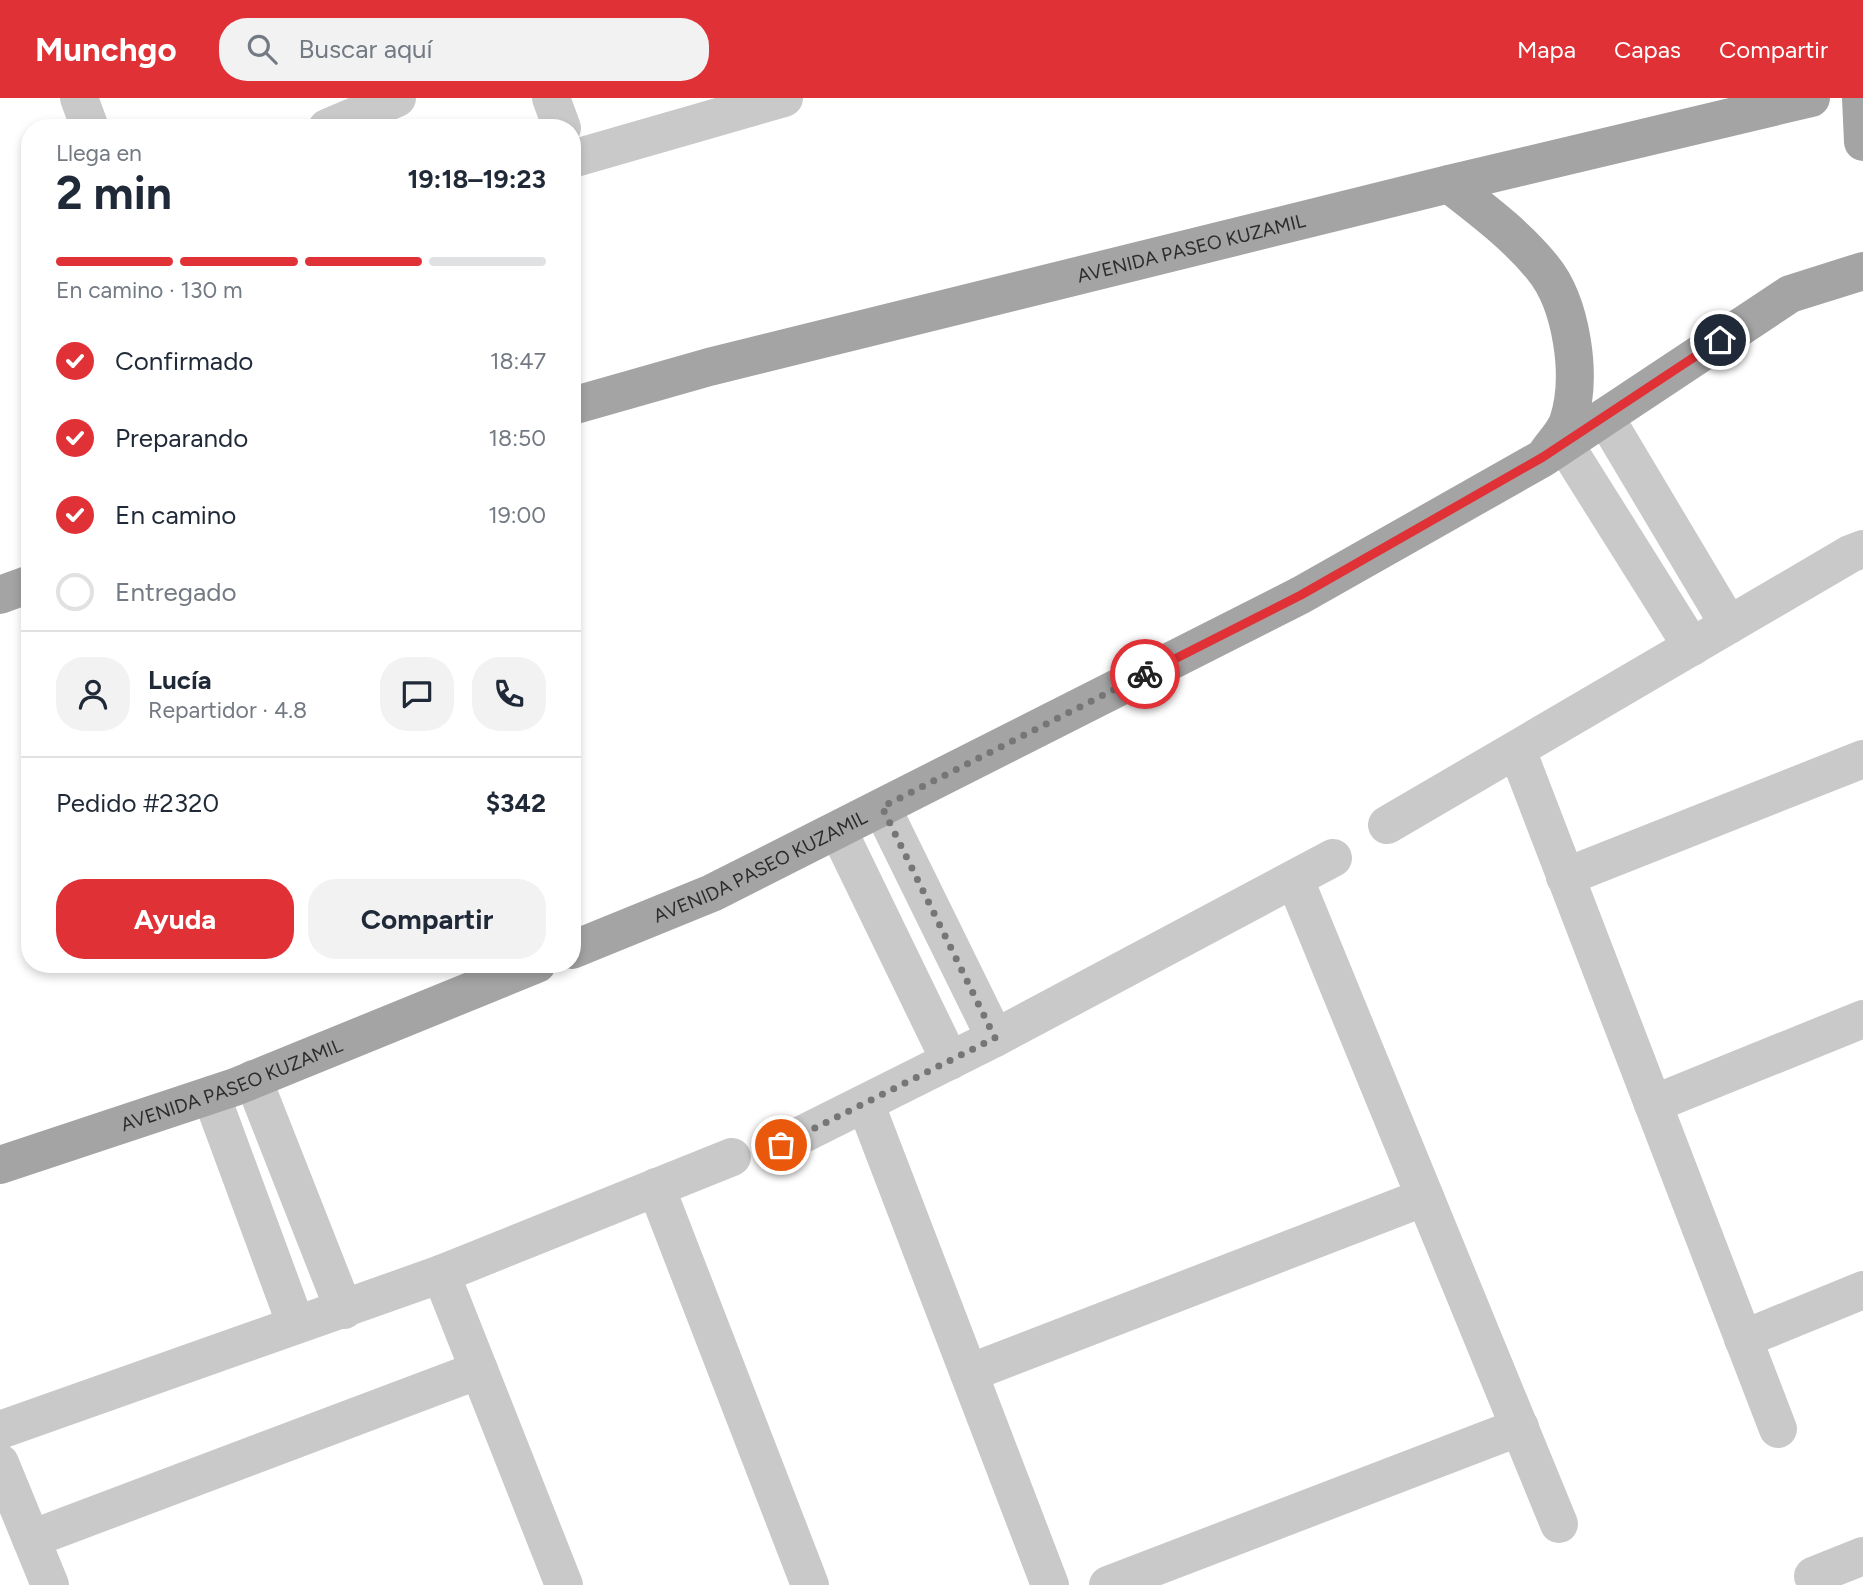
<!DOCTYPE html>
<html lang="es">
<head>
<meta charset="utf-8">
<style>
  :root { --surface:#fff; --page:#f2f2f3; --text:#1f2937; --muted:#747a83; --line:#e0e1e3; --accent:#e03136 }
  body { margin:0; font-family:Figtree,sans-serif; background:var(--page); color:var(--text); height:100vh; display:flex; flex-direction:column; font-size:26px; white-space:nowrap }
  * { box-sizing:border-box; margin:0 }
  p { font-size:23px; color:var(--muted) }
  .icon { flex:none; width:38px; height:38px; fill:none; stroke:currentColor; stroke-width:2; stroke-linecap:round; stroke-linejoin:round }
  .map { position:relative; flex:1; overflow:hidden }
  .side { position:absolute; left:21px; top:21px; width:560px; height:854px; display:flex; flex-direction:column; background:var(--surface); border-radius:28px; box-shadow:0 4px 10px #0003 }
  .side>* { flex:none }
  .pin { position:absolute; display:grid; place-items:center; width:60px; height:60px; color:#fff; margin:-30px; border:4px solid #fff; border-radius:50%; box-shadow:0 2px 7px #0007 }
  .courier { position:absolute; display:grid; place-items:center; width:70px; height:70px; margin:-35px; border:5px solid #e03136; border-radius:50%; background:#fff; color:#222; box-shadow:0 2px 9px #0007 }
  .overview em { font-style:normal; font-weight:700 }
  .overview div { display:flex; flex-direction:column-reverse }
  .overview { display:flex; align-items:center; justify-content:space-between; height:119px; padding:0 35px }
  h1 { font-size:46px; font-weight:700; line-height:52px }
  .bar { display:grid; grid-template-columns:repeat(4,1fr); gap:10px 7px; align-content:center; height:84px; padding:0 35px }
  .bar i { height:9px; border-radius:5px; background:var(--line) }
  .bar .on { background:var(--accent) }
  .bar p { grid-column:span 4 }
  .line { display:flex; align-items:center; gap:18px; padding:0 35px; border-top:2px solid var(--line) }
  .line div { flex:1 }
  .round { display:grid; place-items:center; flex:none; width:74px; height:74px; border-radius:28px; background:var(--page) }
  ol { padding:0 35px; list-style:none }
  li { display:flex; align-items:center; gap:21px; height:77px }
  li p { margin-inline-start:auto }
  li .icon { padding:7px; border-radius:50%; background:var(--accent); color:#fff; stroke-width:4 }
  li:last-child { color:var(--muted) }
  li i { width:38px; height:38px; border:4px solid var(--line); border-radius:50% }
  .action { display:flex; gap:14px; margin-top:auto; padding:14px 35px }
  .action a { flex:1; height:80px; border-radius:28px; background:var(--accent); color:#fff; font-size:28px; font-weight:700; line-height:80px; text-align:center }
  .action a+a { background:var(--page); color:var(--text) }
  header { display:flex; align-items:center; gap:42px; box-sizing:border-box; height:98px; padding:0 35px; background:var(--accent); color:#fff }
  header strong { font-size:33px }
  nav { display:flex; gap:38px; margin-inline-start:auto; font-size:24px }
  .search { width:490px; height:63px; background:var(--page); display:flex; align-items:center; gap:18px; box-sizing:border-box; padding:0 24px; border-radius:28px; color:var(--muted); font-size:26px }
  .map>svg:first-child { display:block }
</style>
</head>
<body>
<header>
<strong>Munchgo</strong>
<div class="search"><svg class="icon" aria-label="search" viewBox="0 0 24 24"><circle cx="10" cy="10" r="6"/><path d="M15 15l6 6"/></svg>Buscar aquí</div>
<nav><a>Mapa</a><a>Capas</a><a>Compartir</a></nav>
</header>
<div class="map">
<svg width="1863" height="1487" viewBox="0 0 1863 1487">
  <rect width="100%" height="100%" fill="#fff"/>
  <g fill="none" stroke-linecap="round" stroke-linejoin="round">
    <g stroke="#c9c9c9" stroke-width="38">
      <path d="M79 0 90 30"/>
      <path d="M551 0 562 30"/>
      <path d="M327 30 397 0"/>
      <path d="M572 61 784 0"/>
      <path d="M1605 319 1729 527"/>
      <path d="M1564 345 1692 549"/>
      <path d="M1517 652 1778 1331"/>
      <path d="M882 710 995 940"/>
      <path d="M1387 727 1850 456 1863 451"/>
      <path d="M838 732 950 963"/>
      <path d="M1565 779 1863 661"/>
      <path d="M1295 782 1559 1426"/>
      <path d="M253 981 344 1212"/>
      <path d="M211 997 296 1227"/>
      <path d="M1653 1006 1863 921"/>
      <path d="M866 1007 1050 1487"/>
      <path d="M781 1047 995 940 1333 760"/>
      <path d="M656 1089 810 1487"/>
      <path d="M441 1176 564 1487"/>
      <path d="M1743 1241 1863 1192"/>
      <path d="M969 1275 1425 1099"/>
      <path d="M0 1332 441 1176 732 1059"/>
      <path d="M0 1365 50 1487"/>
      <path d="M31 1441 479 1272"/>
      <path d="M1813 1478 1863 1458"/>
      <path d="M1108 1487 1520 1329"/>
    </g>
    <g stroke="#a4a4a4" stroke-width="38">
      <path d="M1861 0 1863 44"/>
      <path d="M1449 86C1481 111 1516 137 1542 169 1572 205 1583 279 1568 324 1564 335 1553 346 1547 355"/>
      <path id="s1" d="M572 308 709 269 1449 86 1811 0"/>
      <path d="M0 497 30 486"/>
      <path id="s2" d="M572 852 712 795 1301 497 1543 360 1790 196 1863 173"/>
      <path id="s3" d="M0 1067 235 989 537 866"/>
    </g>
  </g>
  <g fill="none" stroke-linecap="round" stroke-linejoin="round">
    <path stroke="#767676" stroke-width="7" stroke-dasharray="0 12.6" d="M781 1047 995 940 882 709 1145 576"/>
    <path stroke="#e03136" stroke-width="9" d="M1145 576 1301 497 1543 359 1720 242"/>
  </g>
  <g text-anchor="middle" stroke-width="7" stroke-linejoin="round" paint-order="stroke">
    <g font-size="19" fill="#2c2c2c" stroke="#fff">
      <text dy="7" stroke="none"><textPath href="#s1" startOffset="639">AVENIDA PASEO KUZAMIL</textPath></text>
      <text dy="7" stroke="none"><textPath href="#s2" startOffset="206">AVENIDA PASEO KUZAMIL</textPath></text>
      <text dy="7" stroke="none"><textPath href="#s3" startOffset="245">AVENIDA PASEO KUZAMIL</textPath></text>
    </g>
  </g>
</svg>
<div class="pin" style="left:781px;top:1047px;background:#ea580c"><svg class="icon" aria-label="bag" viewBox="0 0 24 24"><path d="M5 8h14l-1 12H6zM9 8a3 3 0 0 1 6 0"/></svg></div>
<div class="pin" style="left:1720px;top:242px;background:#1f2937"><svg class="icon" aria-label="home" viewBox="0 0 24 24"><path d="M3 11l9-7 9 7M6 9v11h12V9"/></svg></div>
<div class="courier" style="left:1145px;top:576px"><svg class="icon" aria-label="bike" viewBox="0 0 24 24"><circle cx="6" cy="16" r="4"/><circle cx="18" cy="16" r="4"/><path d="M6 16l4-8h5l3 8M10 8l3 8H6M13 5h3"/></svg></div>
<section class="side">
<div class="overview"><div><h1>2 min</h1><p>Llega en</p></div><em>19:18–19:23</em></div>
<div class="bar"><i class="on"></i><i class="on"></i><i class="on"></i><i></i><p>En camino · 130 m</p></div>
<ol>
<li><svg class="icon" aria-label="check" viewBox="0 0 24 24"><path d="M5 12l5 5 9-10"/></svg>Confirmado<p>18:47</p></li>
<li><svg class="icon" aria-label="check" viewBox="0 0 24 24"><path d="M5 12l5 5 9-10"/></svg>Preparando<p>18:50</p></li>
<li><svg class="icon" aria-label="check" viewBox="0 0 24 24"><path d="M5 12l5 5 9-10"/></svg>En camino<p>19:00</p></li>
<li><i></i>Entregado</li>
</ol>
<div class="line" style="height:126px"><a class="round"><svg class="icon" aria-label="person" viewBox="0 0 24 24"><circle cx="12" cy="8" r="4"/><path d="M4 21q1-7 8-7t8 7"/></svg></a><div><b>Lucía</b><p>Repartidor · 4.8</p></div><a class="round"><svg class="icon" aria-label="chat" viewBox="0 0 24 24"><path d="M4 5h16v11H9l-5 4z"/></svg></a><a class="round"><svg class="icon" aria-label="phone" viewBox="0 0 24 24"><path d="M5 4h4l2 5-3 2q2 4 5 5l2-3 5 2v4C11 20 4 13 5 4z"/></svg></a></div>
<div class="line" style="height:91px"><div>Pedido #2320</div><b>$342</b></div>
<div class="action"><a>Ayuda</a><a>Compartir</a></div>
</section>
</div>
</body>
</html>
